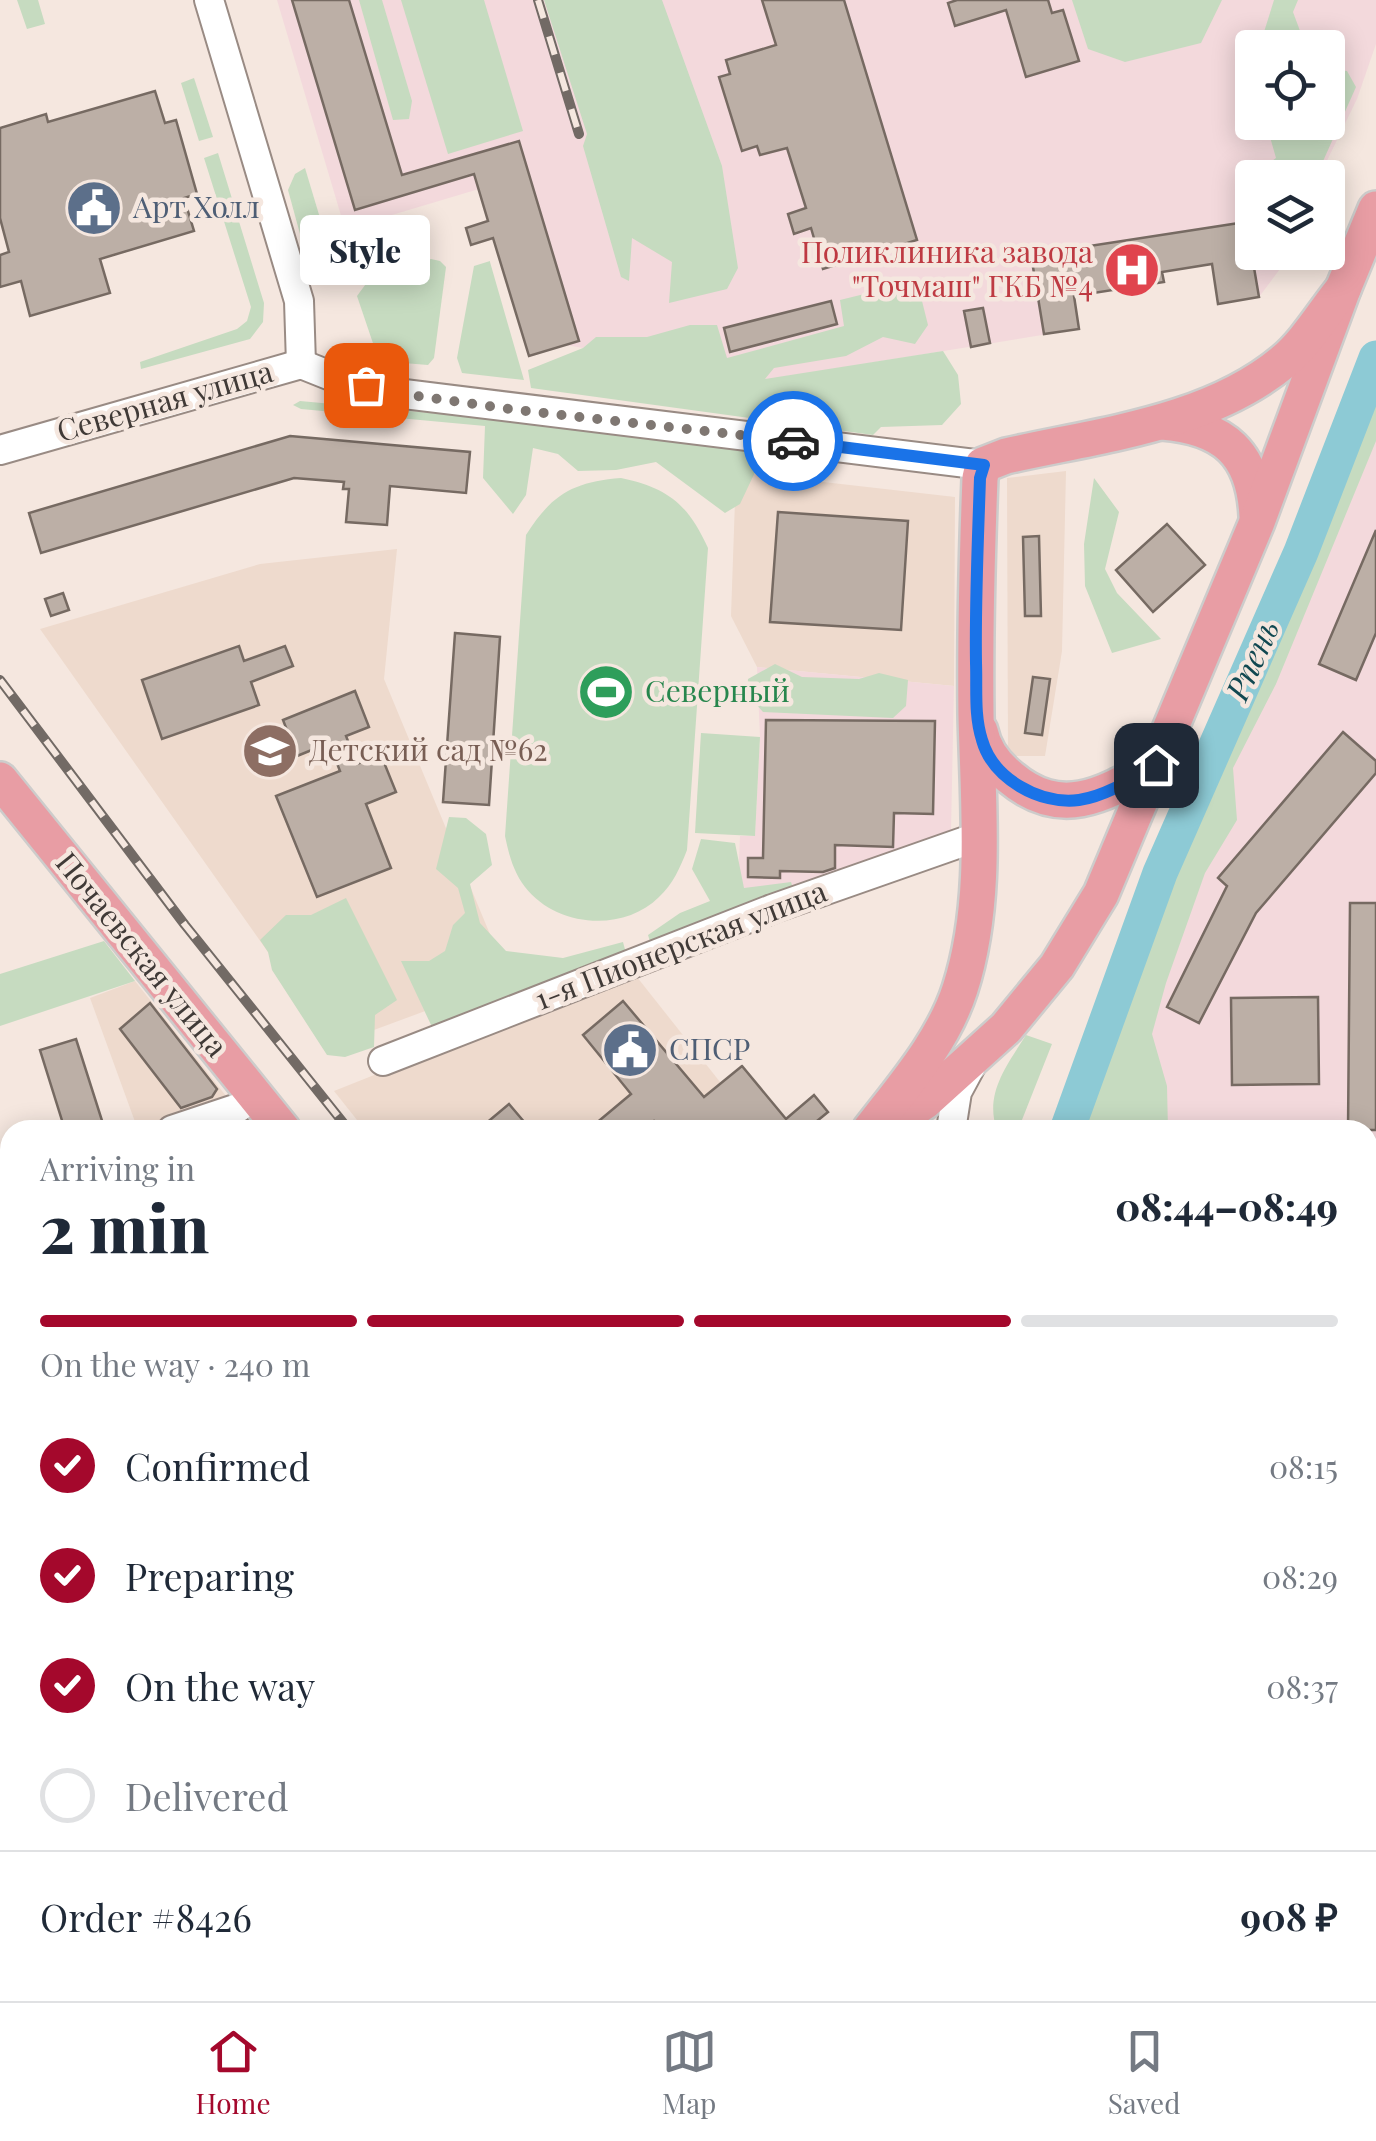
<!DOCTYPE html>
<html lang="en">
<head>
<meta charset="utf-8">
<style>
  :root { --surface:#fff; --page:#f2f2f3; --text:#1f2937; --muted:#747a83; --line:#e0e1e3; --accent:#a4082c }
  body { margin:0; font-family:"Playfair Display",serif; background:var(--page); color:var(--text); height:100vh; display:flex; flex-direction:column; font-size:38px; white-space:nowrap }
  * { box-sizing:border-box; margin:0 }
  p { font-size:32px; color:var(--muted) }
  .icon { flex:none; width:55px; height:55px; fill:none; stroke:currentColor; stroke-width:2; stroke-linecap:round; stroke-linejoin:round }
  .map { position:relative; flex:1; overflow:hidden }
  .panel { position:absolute; left:0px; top:1120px; width:1378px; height:882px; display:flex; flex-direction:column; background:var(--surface); border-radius:30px 30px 0 0; box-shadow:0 5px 25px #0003 }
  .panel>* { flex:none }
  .controls { position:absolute; left:1235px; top:30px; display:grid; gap:20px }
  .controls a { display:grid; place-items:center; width:110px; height:110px; border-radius:10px; background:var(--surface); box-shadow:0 5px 25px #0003; font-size:50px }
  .pin { position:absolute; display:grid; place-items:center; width:85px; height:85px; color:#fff; margin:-42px; border-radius:20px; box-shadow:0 5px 15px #0006 }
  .courier { position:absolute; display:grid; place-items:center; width:100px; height:100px; margin:-50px; border:8px solid #1a73e8; border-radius:50%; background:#fff; color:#222; box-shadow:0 2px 12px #0007 }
  .bubble { position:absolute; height:70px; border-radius:10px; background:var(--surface); box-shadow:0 5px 25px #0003; font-size:32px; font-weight:800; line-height:70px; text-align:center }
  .headline em { font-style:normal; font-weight:800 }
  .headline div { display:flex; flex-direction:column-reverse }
  .headline { display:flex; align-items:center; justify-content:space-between; height:170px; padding:0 40px }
  h1 { font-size:65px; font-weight:800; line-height:75px }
  .bar { display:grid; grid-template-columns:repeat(4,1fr); gap:15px 10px; align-content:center; height:120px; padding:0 40px }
  .bar i { height:12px; border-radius:8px; background:var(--line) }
  .bar .selected { background:var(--accent) }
  .bar p { grid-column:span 4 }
  .line { display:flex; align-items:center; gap:25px; padding:0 40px; border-top:2px solid var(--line) }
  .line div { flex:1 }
  ol { padding:0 40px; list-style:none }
  li { display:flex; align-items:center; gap:30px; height:110px }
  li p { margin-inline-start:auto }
  li .icon { padding:10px; border-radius:50%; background:var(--accent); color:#fff; stroke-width:4 }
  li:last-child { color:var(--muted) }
  li i { width:55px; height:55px; border:5px solid var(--line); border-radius:50% }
  .tabs { display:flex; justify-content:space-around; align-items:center; height:140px; border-top:2px solid var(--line); background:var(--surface); font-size:28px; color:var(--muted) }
  .tabs a { display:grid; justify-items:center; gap:5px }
  .tabs .selected { color:var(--accent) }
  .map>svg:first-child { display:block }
</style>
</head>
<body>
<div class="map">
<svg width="1376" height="2001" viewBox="0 0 1376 2001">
  <rect width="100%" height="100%" fill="#f5e7df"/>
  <g fill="#eedacd">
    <path d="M1066 471 1062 651 1045 756H1008L1007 478Z"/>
    <path d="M736 472 955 497 954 686 757 667 731 616Z"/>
    <path d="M397 549 384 679 509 980 328 1047 268 952 40 629 260 564Z"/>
    <path d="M633 972 758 1130H365L334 1091Z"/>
    <path d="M135 981 226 1096 211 1110 151 1130H138L90 998Z"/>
    <path d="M0 1420 10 1451V1516L0 1519Z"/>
  </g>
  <g fill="#f3d9dc" fill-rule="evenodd">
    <path d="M277 0H1376V44L1357 99 1319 177 1252 178V252L1292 253 1259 297 1218 304 1211 264 1162 272 1163 282 1102 292 1100 281 1073 286 1079 329 764 380 566 345 529 356 493 239 471 245 466 228 488 221 479 189 345 229ZM1252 48H1328V122H1252Z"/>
    <path d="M1376 413V2001L1368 1992V1130H1093L1219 791Z"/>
    <path d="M757 667 954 686 951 831 737 907 740 836H755L760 737Z"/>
  </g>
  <g fill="#c6dbc0">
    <path d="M17 0H38L45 24 27 29Z"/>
    <path d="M359 0H382L412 101 409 119 393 120Z"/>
    <path d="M401 0H484L523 131 448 154Z"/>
    <path d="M544 0H662L722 166 738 268 727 289 669 303 672 262 632 238 629 281 621 277 583 146 587 134Z"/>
    <path d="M1072 0H1222L1201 43 1125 62 1088 49Z"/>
    <path d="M1274 0H1298L1293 12 1306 47H1265L1264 32Z"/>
    <path d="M1328 69 1347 71 1356 87 1316 177 1252 178V182L1250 177 1276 158 1266 123 1328 122Z"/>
    <path d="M194 78 213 137 199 141 181 83Z"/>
    <path d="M218 153 264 303 263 322 250 339 141 369 140 362 237 329 247 321 251 307 204 158Z"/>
    <path d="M305 168 335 268 311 274 288 190 295 174Z"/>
    <path d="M431 259 440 261 446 267 434 358 428 365 379 361 357 296 371 277Z"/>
    <path d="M490 261V262L524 380 462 373 457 358 474 266Z"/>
    <path d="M917 281 928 325 915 344 883 337 846 356 774 368 765 379 943 351 958 375 961 404 942 425 881 427 873 435 531 388 528 370 583 348 596 337H647L690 325H717L727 358 844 326 840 300Z"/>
    <path d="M1376 381V441L1276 684 1233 768 1237 820 1205 873 1166 983 1152 1034 1167 1086 1168 1130H1076L1090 1081 1128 990 1174 861 1288 600Z"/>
    <path d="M300 401 497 419 833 462 828 472 786 464 757 468 740 504 725 513 656 462 616 470 578 471 558 454 533 448 526 495 513 514 483 478 485 426 301 409 293 405Z"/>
    <path d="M621 478C668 488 688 504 708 548L687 850C680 868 673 884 659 897 623 933 556 927 525 887 513 871 509 855 505 836L526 535C552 494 573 482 621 478Z"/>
    <path d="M1094 478 1119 512 1105 569 1117 593 1161 639 1112 653 1085 586 1084 544Z"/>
    <path d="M775 664 802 677 859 679 879 673 908 680 906 706 893 718 763 712 747 694 748 679Z"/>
    <path d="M701 733 760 737 755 836 695 833Z"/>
    <path d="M449 817 466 818 486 834 492 865 470 884 480 923 506 951 563 958 623 942 627 957 432 1027 401 961H429L445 951 453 925 465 913 458 888 436 869Z"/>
    <path d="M701 839 735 843 744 888 791 882 796 897 652 948 648 935 680 913 710 901 692 869Z"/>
    <path d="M346 898 397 1000 375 1015 374 1047 345 1057 327 1055 272 970 268 952 260 940 286 915H311Z"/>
    <path d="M104 941 135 981 0 1026V974Z"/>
    <path d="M1026 1035 1052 1044 1018 1130H997C984 1094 1007 1065 1026 1035Z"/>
    <path d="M1368 1946 1376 1949V2001H1130L1123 1993 1368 1992Z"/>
    <path d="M947 1993 949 2001H865L871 1993Z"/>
  </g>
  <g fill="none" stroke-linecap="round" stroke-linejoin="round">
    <g stroke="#8dcad5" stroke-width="35">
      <path d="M1067 1130 1160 873 1301 552 1376 358"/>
      <path d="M1168 1992 1175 2001"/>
    </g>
  </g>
  <g fill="#bcafa6" stroke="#766a62" stroke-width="2.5">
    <path d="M292 0H349L402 175 519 141 579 341 529 356 493 238 471 245 466 228 488 221 474 174 355 210Z"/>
    <path d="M762 0H844L917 240 823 269 811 228 794 234 788 214 806 208 787 148 760 155 757 146 742 151 719 77 730 74 726 60 776 45Z"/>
    <path d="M957 0H1048L1052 13 1063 10 1079 61 1026 77 1006 10 955 26 948 3Z"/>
    <path d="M155 91 165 123 176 120 197 194 184 198 194 231 100 259 110 293 30 316 21 281 0 287V255L9 252 0 218V128L46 114 48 122Z"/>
    <path d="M1252 221V256L1259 297 1218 304 1212 264 1162 272 1164 282 1074 296 1079 329 1044 334 1031 255Z"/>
    <path d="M831 301 837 324 730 352 724 328Z"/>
    <path d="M983 308 990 343 971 347 964 311Z"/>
    <path d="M290 436 470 452 466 493 390 486 387 525 346 522 349 489H343L344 482 294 478 41 553 29 513Z"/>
    <path d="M778 512 908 521 901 630 770 622Z"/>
    <path d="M1167 524 1205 565 1153 612 1116 570Z"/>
    <path d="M1376 530V633L1356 680 1319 664Z"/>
    <path d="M1039 536 1041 616H1025L1023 537Z"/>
    <path d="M63 593 69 610 51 616 45 599Z"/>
    <path d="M455 633 500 637 489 805 443 802Z"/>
    <path d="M239 646 244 661 285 646 293 666 251 682 259 705 162 739 142 680Z"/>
    <path d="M1033 677 1050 679 1042 735 1025 733Z"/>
    <path d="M355 691 369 727 346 736 357 764 381 755 396 792 366 804 391 868 317 897 276 796 340 771 329 743 297 756 283 720Z"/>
    <path d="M766 720 935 721 933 814 894 813 893 847 835 845V868L823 872 780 871V878L748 877V858H763Z"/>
    <path d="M1343 732 1376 761V773L1256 913 1199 1023 1167 1007 1227 886 1218 878Z"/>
    <path d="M1350 903H1376V1130H1348Z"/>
    <path d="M1318 997 1319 1084 1232 1085 1231 998Z"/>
    <path d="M623 1001 704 1097 742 1066 786 1119 814 1095 828 1112 806 1130H662L654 1121 644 1130H588L631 1094 583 1035Z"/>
    <path d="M150 1003 217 1089 212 1097 181 1108 120 1029Z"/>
    <path d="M76 1039 105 1130H65L40 1050Z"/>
    <path d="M509 1104 531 1130H478Z"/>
  </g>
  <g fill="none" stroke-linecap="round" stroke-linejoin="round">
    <g stroke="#998b84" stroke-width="32">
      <g id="minor">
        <path d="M209 0 299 301 301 364"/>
        <path d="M0 450 301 364 336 378 396 393 983 465"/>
        <path d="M383 1061 772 909 980 836"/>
        <path d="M172 1130 238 1108 255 1095"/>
        <path d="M951 1130 957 1092 971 1066"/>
        <path d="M0 1188 10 1184"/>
        <path d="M0 1978 7 2001"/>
        <path d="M198 1992 201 2001"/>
        <path d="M484 2001 490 1992"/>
      </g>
    </g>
    <g stroke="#cdcccb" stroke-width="40">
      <g id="major">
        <path d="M1162 422C1225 427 1254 454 1257 516"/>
        <path d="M980 731C984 751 995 765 1010 777 1062 821 1105 794 1156 765"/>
        <path d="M0 780 283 1130"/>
        <path d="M883 1129 924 1102 1006 1028 1057 966 1101 894 1257 522 1343 289 1376 209"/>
        <path d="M870 1130C903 1087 943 1042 960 989 988 902 978 805 976 715 975 636 977 557 980 478L983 465 1006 456C1098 435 1209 424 1284 361 1306 343 1324 312 1343 289"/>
        <path d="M0 1568 10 1565"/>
        <path d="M994 1992 1003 2001"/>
      </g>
    </g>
    <use href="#minor" stroke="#fff" stroke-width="28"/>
    <use href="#major" stroke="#e89da4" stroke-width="35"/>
    <g stroke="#726a65" stroke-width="10">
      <g id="rail">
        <path d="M538 0 579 134"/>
        <path d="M0 680 185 925 349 1130"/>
        <path d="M1060 1992 1070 2001"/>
      </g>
    </g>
    <use href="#rail" stroke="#f5e7df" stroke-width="6" stroke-dasharray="19" stroke-linecap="butt"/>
  </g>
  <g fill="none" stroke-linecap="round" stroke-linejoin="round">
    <path stroke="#7f7772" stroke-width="10" stroke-dasharray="0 18" d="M366 385 396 393 509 409 793 441"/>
    <path stroke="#1a73e8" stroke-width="12" d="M793 441 984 465 980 478C978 540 975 601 976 663 977 689 974 715 982 740 993 779 1040 805 1079 800 1106 796 1132 779 1156 765"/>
  </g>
  <defs>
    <g id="civic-disc" transform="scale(2.875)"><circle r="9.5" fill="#5c6f8a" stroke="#f5e7df"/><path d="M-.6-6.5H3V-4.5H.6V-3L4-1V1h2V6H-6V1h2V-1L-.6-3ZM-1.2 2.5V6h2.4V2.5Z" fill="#fff"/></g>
    <g id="hospital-disc" transform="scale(2.875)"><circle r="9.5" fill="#e0444e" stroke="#f5e7df"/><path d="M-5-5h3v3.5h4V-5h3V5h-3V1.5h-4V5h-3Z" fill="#fff"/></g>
    <g id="stadium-disc" transform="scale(2.875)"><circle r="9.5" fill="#2e9e5b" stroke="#f5e7df"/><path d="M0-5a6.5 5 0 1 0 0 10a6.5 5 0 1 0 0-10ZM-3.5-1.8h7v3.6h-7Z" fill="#fff"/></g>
    <g id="school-disc" transform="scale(2.875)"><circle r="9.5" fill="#8d6e63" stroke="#f5e7df"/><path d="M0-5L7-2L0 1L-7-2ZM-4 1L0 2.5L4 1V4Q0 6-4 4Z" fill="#fff"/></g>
  </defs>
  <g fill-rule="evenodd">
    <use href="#civic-disc" x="94" y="208"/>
    <use href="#hospital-disc" x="1132" y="270"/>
    <use href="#stadium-disc" x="606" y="692"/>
    <use href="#school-disc" x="270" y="751"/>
    <use href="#civic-disc" x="630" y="1050"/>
  </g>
  <g text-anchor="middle" stroke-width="9" stroke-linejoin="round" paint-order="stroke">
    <g font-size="30" fill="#4e5e75" stroke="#f5e7df" text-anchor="start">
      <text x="133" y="218">Арт Холл</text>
      <text x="669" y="1060">СПСР</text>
    </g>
    <g font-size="30" fill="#be3a42" stroke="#f5e7df" text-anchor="end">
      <text x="1093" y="263">Поликлиника завода<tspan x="1093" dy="34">"Точмаш" ГКБ №4</tspan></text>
    </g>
    <g font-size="30" fill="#403a37" stroke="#f5e7df">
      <text transform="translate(165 402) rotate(-16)" y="10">Северная улица</text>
      <text transform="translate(681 946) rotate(-21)" y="10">1-я Пионерская улица</text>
      <text transform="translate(141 955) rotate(51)" y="10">Почаевская улица</text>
    </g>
    <g font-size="30" fill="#27864d" stroke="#f5e7df" text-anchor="start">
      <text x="645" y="702">Северный</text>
    </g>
    <g font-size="30" fill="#785e54" stroke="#f5e7df" text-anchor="start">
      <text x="309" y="761">Детский сад №62</text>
    </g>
    <g font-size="32" font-style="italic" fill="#114851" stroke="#f5e7df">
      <text transform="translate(1253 660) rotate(-66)" y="11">Рпень</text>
    </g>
  </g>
</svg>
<div class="controls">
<a><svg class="icon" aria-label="locate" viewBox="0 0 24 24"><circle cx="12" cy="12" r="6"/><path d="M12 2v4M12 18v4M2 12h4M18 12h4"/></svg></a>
<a><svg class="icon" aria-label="layers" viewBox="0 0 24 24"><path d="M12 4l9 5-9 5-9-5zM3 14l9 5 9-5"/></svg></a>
</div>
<div class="pin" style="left:366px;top:385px;background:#ea580c"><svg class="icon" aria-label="bag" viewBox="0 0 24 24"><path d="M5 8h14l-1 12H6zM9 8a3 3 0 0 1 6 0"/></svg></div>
<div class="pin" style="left:1156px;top:765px;background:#1f2937"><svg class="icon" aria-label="home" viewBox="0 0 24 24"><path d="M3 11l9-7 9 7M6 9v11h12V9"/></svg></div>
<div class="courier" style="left:793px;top:441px"><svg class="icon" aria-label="car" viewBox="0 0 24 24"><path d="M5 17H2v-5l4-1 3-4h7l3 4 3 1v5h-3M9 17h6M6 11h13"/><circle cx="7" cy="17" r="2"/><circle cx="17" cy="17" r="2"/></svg></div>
<div class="bubble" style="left:300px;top:215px;width:130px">Style</div>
<section class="panel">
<div class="headline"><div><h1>2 min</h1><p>Arriving in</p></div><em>08:44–08:49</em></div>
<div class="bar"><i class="selected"></i><i class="selected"></i><i class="selected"></i><i></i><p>On the way · 240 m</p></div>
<ol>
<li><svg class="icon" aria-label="check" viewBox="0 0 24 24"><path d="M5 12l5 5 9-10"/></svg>Confirmed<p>08:15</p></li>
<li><svg class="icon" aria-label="check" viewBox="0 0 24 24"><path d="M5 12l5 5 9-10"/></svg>Preparing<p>08:29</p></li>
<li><svg class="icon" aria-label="check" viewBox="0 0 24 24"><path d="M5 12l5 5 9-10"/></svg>On the way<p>08:37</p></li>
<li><i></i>Delivered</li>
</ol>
<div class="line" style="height:130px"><div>Order #8426</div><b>908 ₽</b></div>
</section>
</div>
<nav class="tabs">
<a class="selected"><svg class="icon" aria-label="home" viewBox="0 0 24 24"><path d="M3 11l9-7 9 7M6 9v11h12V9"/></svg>Home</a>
<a><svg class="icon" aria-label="map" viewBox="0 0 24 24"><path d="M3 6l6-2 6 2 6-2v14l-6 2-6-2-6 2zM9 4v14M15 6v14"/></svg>Map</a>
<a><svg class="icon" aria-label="saved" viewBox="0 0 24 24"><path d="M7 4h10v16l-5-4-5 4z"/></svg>Saved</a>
</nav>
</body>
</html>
